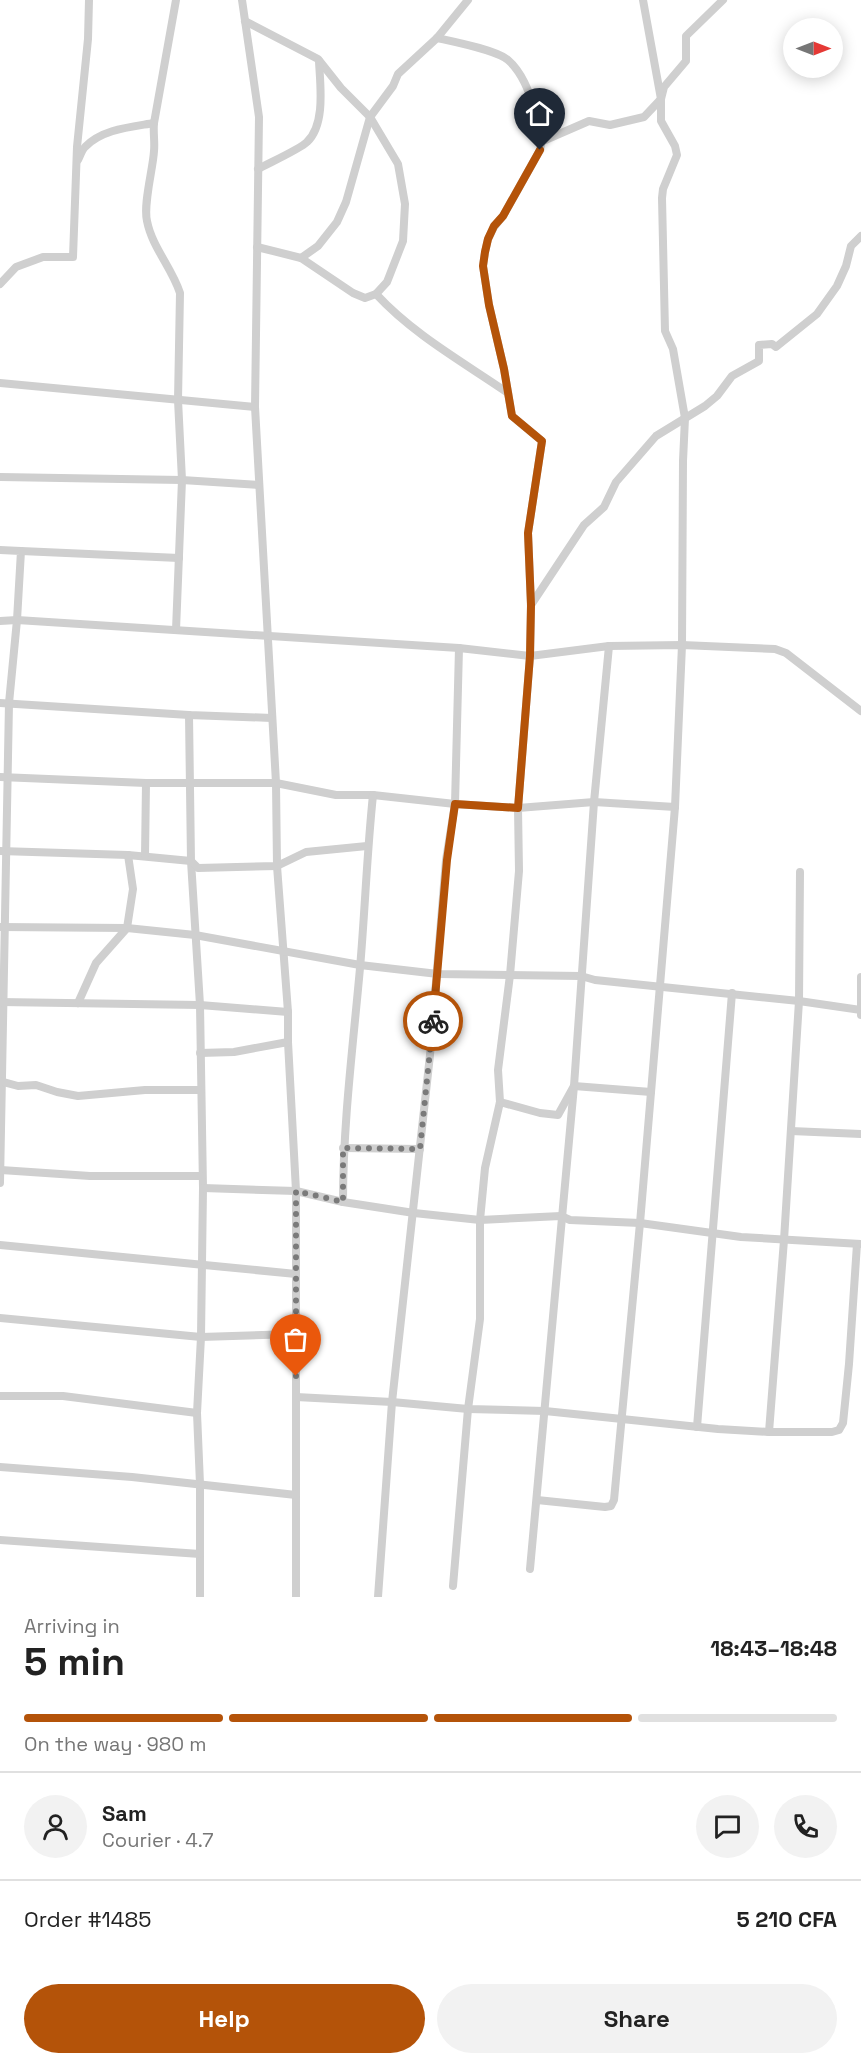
<!DOCTYPE html>
<html lang="en">
<head>
<meta charset="utf-8">
<style>
  :root { --surface:#fff; --page:#f2f2f2; --text:#222; --muted:#767676; --line:#e0e0e0; --accent:#b45309 }
  body { margin:0; font-family:"Space Grotesk",sans-serif; background:var(--page); color:var(--text); height:100vh; display:flex; flex-direction:column; font-size:22px; white-space:nowrap }
  * { box-sizing:border-box; margin:0 }
  p { font-size:20px; color:var(--muted) }
  .icon { flex:none; width:33px; height:33px; fill:none; stroke:currentColor; stroke-width:2; stroke-linecap:round; stroke-linejoin:round }
  .map { position:relative; height:1597px; overflow:hidden }
  .sheet { display:flex; flex-direction:column; background:var(--surface); flex:1 }
  .sheet>* { flex:none }
  .needle { width:39px; rotate:90deg }
  .fabs { position:absolute; left:783px; top:18px; display:grid; gap:12px }
  .fabs a { display:grid; place-items:center; width:60px; height:60px; border-radius:50%; background:var(--surface); box-shadow:0 3px 15px #0003; font-size:30px }
  .pin { position:absolute; display:grid; place-items:center; width:51px; height:51px; color:#fff; margin:-62px -26px; border-radius:50% 50% 50% 0; rotate:-45deg; box-shadow:0 0 6px #0007 }
  .pin .icon { rotate:45deg }
  .courier { position:absolute; display:grid; place-items:center; width:60px; height:60px; margin:-30px; border:4px solid #b45309; border-radius:50%; background:#fff; color:#222; box-shadow:0 2px 8px #0007 }
  .overview em { font-style:normal; font-weight:800 }
  .overview div { display:flex; flex-direction:column-reverse }
  .overview { display:flex; align-items:center; justify-content:space-between; height:102px; padding:0 24px }
  h1 { font-size:39px; font-weight:800; line-height:45px }
  .bar { display:grid; grid-template-columns:repeat(4,1fr); gap:9px 6px; align-content:center; height:72px; padding:0 24px }
  .bar i { height:8px; border-radius:4px; background:var(--line) }
  .bar .active { background:var(--accent) }
  .bar p { grid-column:span 4 }
  .line { display:flex; align-items:center; gap:15px; padding:0 24px; border-top:2px solid var(--line) }
  .line div { flex:1 }
  .round { display:grid; place-items:center; flex:none; width:63px; height:63px; border-radius:32px; background:var(--page) }
  .action { display:flex; gap:12px; margin-top:auto; padding:12px 24px }
  .action a { flex:1; height:69px; border-radius:36px; background:var(--accent); color:#fff; font-size:24px; font-weight:800; line-height:69px; text-align:center }
  .action a+a { background:var(--page); color:var(--text) }
  .map>svg:first-child { display:block }
</style>
</head>
<body>
<div class="map">
<svg width="861" height="1597" viewBox="0 0 861 1597">
  <rect width="100%" height="100%" fill="#fff"/>
  <g fill="none" stroke-linecap="round" stroke-linejoin="round">
    <g stroke="#cfcfcf" stroke-width="8">
      <path d="M242 0 259 117 255 407 276 783 277 866 288 1012V1042L296 1191V1597"/>
      <path d="M245 21 318 59 341 88 370 117 398 164 405 204 403 241 387 282 376 294 365 298 353 293 301 258"/>
      <path d="M437 38C455 42 496 50 508 60 522 72 529 92 535 109 540 123 544 135 540 150L503 216 494 227 488 239 485 252 483 266 489 305 504 369 512 416 542 441 528 533 531 605 530 656 518 808 519 871 510 975 498 1070 500 1102 485 1168 480 1220V1319L468 1409 453 1586"/>
      <path d="M543 141 589 121 610 125 644 117 661 99 664 87 686 61V36L723 0"/>
      <path d="M78 160C80 156 82 150 85 147 102 129 131 127 154 123"/>
      <path d="M258 169C269 163 300 149 307 142 326 124 320 84 319 61"/>
      <path d="M257 247 301 258 318 246 337 222 346 202 370 117 393 86 398 74 437 38 468 0"/>
      <path d="M0 284 16 267 43 257H73L77 147 88 39 89 0"/>
      <path d="M376 294C414 335 463 362 508 393"/>
      <path d="M0 383 255 407"/>
      <path d="M0 477 182 480 259 485"/>
      <path d="M0 550 21 551 17 620 9 703 0 1183"/>
      <path d="M21 551 179 558"/>
      <path d="M531 605 584 525 604 507 616 482 656 436 705 406 717 396 732 376 759 361V345L772 344 776 347 817 314 837 286 846 266 851 246 861 236"/>
      <path d="M0 621 17 620 459 648 530 656 609 646 682 645 775 649 786 653 861 711"/>
      <path d="M176 630 182 480 178 400 180 293C172 268 152 247 147 221 143 204 153 169 154 151 155 142 153 133 154 123L176 0"/>
      <path d="M0 703 189 715 272 718"/>
      <path d="M189 715 191 861 200 1005 203 1188 201 1337 197 1413 200 1484V1597"/>
      <path d="M0 777 146 783H276L336 795H373L455 804 518 808 594 802 675 807"/>
      <path d="M0 851 128 855 191 861 198 868 277 866 306 852 367 846"/>
      <path d="M145 856 146 783"/>
      <path d="M0 927 127 928 195 935 360 965 438 974 581 976 595 980 799 1001 861 1010"/>
      <path d="M861 977V1015"/>
      <path d="M0 1002 200 1005 288 1012"/>
      <path d="M78 1003 96 963 127 928 133 889 128 855"/>
      <path d="M200 1053 234 1052 288 1042"/>
      <path d="M0 1081 18 1086 36 1085 57 1092 78 1096 145 1090H201"/>
      <path d="M500 1102 540 1113 558 1115 574 1086 651 1092"/>
      <path d="M791 1131 861 1134"/>
      <path d="M343 1148 420 1149"/>
      <path d="M1 1170 90 1176H202"/>
      <path d="M203 1188 296 1191 343 1202 414 1213 480 1220 561 1216 570 1220 640 1223 741 1237 861 1244"/>
      <path d="M343 1202C343 1123 353 1046 360 968 365 910 367 852 373 795"/>
      <path d="M0 1245 296 1274"/>
      <path d="M0 1318 201 1337 296 1334"/>
      <path d="M0 1396H63L197 1413"/>
      <path d="M296 1397 392 1402 468 1409 545 1411 718 1429 769 1432H832L839 1430 843 1423 849 1364 857 1244"/>
      <path d="M697 1427 732 993"/>
      <path d="M769 1432 784 1240 799 1001 800 872"/>
      <path d="M0 1467 132 1477 296 1495"/>
      <path d="M537 1500 605 1507 611 1506 614 1500 640 1223 675 807 682 645 683 461 685 418 673 349 665 331 662 198 663 189 677 155 675 146 661 121V99L643 0"/>
      <path d="M0 1540 200 1554"/>
      <path d="M530 1569 574 1086 594 802 609 646"/>
      <path d="M378 1597 392 1402 430 1055 446 860 455 804 459 648"/>
    </g>
  </g>
  <g fill="none" stroke-linecap="round" stroke-linejoin="round">
    <path stroke="#7a7a7a" stroke-width="6" stroke-dasharray="0 10.8" d="M296 1376V1191L343 1202V1148L420 1149 433 1021"/>
    <path stroke="#b45309" stroke-width="8" d="M433 1021 447 860 455 804 518 808 530 656 531 605 528 533 542 441 512 416 504 369 489 305 483 266 485 252 488 239 494 226 503 216 540 150"/>
  </g>
</svg>
<div class="fabs">
<a><svg class="needle" viewBox="-14 -14 28 28"><path d="M0-13l5 13h-10z" fill="#e53935"/><path d="M0 13l5-13h-10z" fill="#767676"/></svg></a>
</div>
<div class="pin" style="left:296px;top:1376px;background:#ea580c"><svg class="icon" aria-label="bag" viewBox="0 0 24 24"><path d="M5 8h14l-1 12H6zM9 8a3 3 0 0 1 6 0"/></svg></div>
<div class="pin" style="left:540px;top:150px;background:#1f2937"><svg class="icon" aria-label="home" viewBox="0 0 24 24"><path d="M3 11l9-7 9 7M6 9v11h12V9"/></svg></div>
<div class="courier" style="left:433px;top:1021px"><svg class="icon" aria-label="bike" viewBox="0 0 24 24"><circle cx="6" cy="16" r="4"/><circle cx="18" cy="16" r="4"/><path d="M6 16l4-8h5l3 8M10 8l3 8H6M13 5h3"/></svg></div>
</div>
<section class="sheet">
<div class="overview"><div><h1>5 min</h1><p>Arriving in</p></div><em>18:43–18:48</em></div>
<div class="bar"><i class="active"></i><i class="active"></i><i class="active"></i><i></i><p>On the way · 980 m</p></div>
<div class="line" style="height:108px"><a class="round"><svg class="icon" aria-label="person" viewBox="0 0 24 24"><circle cx="12" cy="8" r="4"/><path d="M4 21q1-7 8-7t8 7"/></svg></a><div><b>Sam</b><p>Courier · 4.7</p></div><a class="round"><svg class="icon" aria-label="chat" viewBox="0 0 24 24"><path d="M4 5h16v11H9l-5 4z"/></svg></a><a class="round"><svg class="icon" aria-label="phone" viewBox="0 0 24 24"><path d="M5 4h4l2 5-3 2q2 4 5 5l2-3 5 2v4C11 20 4 13 5 4z"/></svg></a></div>
<div class="line" style="height:78px"><div>Order #1485</div><b>5 210 CFA</b></div>
<div class="action"><a>Help</a><a>Share</a></div>
</section>
</body>
</html>
